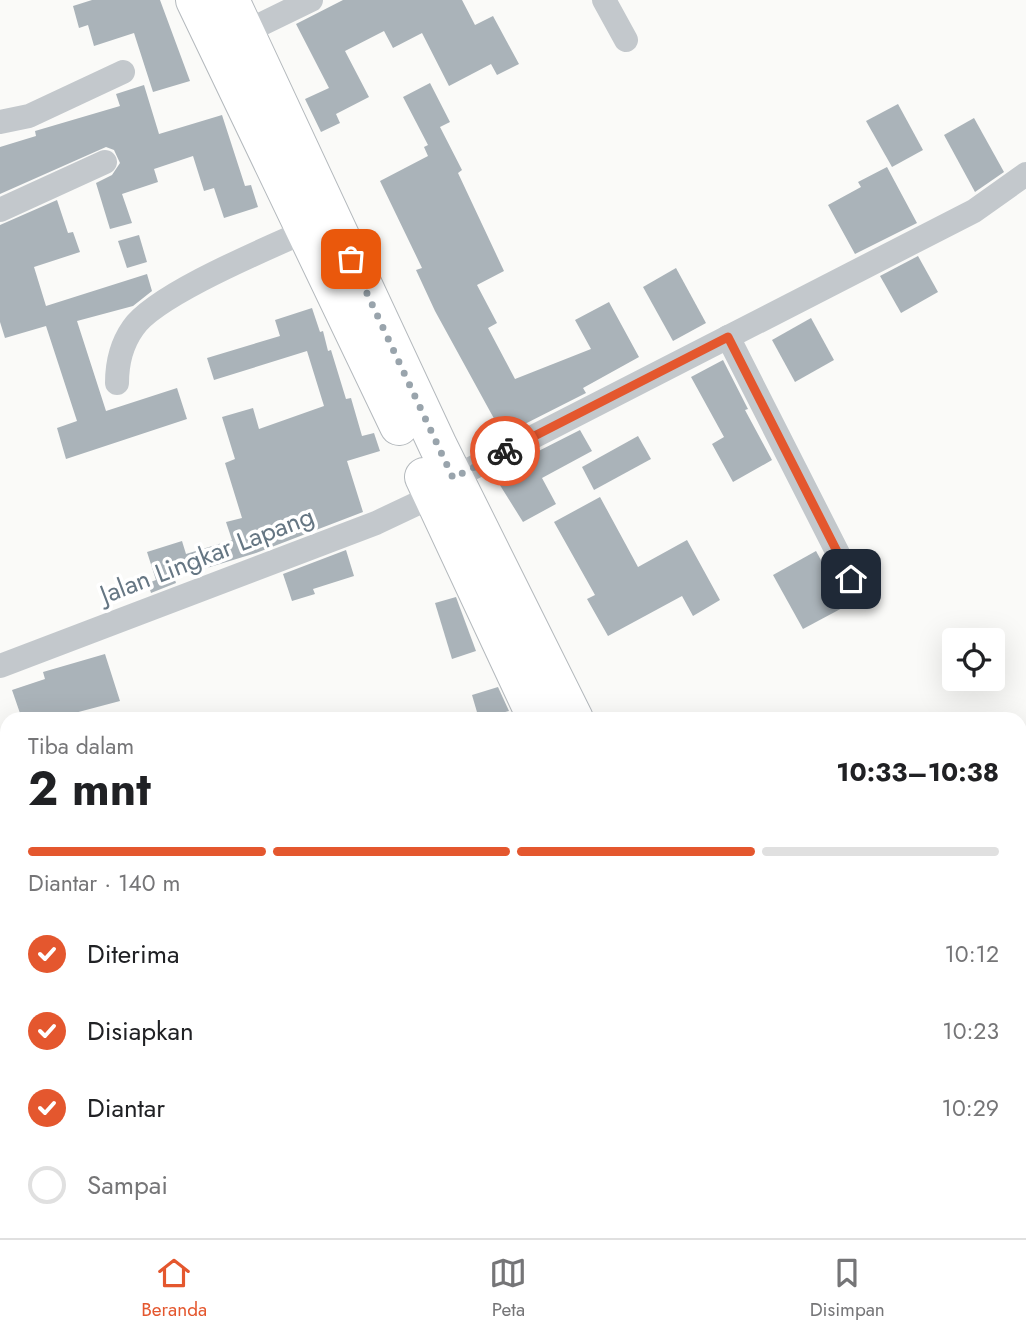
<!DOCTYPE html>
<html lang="id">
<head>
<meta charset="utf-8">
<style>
  :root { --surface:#fff; --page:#f2f2f2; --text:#202124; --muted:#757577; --line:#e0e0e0; --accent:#e4572e }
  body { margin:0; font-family:Jost,sans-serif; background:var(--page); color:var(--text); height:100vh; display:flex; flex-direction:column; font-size:26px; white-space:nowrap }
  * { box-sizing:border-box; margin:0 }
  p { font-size:23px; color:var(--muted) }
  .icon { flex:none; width:38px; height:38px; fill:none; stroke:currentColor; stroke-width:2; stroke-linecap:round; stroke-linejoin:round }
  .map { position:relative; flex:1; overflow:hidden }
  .side { position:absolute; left:0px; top:712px; width:1027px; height:527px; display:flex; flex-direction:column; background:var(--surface); border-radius:21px 21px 0 0; box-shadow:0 7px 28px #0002 }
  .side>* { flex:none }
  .controls { position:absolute; left:942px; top:628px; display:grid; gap:14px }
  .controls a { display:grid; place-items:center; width:63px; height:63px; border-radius:7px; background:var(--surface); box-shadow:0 7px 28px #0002; font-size:35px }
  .pin { position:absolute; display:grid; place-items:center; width:60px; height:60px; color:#fff; margin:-30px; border-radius:14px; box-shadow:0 4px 10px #0006 }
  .courier { position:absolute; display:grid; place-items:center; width:70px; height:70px; margin:-35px; border:5px solid #e4572e; border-radius:50%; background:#fff; color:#222; box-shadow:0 2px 9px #0007 }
  .head em { font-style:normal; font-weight:700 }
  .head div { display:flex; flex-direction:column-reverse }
  .head { display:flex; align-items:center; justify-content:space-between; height:119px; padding:0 28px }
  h1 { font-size:46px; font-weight:700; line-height:52px }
  .bar { display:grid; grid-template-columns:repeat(4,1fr); gap:10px 7px; align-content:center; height:84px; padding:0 28px }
  .bar i { height:9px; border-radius:5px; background:var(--line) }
  .bar .selected { background:var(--accent) }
  .bar p { grid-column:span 4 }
  ol { padding:0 28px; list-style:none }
  li { display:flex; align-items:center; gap:21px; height:77px }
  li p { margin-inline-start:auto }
  li .icon { padding:7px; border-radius:50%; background:var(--accent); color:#fff; stroke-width:4 }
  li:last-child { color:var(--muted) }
  li i { width:38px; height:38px; border:4px solid var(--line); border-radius:50% }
  .menu { display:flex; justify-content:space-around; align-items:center; height:98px; border-top:2px solid var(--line); background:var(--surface); font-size:19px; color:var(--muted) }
  .menu a { display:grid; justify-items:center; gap:4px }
  .menu .selected { color:var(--accent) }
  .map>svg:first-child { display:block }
</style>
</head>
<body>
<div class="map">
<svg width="1026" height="1238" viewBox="0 0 1026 1238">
  <rect width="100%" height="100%" fill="#fafaf8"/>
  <g fill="#aab3b9">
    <path d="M92 0H160L190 81 153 92 134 33 94 46 88 25 79 28 73 6Z"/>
    <path d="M343 0H462L475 25 493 16 519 64 497 75 491 64 449 86 422 33 393 48 384 31 345 51 369 97 336 114 340 123 321 132 305 99 329 88 296 24Z"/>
    <path d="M430 83 450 122 440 127 462 170 458 173 504 271 477 285 497 323 488 328 515 379 591 349 575 320 609 302 639 357 583 388 586 393 503 435 435 311 416 270 422 268 380 181 428 156 424 147 428 145 403 97Z"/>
    <path d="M144 85 159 134 222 115 245 186 251 185 258 207 224 218 214 188 204 191 193 156 154 169 158 182 122 194 132 223 110 229 96 183 112 175 120 163 114 150 106 147 0 194V147L36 136 35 131 120 106 116 94Z"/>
    <path d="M898 104 923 150 892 167 866 121Z"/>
    <path d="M974 118 1004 172 975 192 944 135Z"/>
    <path d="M887 167 917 223 855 254 828 205 861 187 858 182Z"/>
    <path d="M57 200 68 233 73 232 80 252 34 267 46 306 147 274 152 291 133 306 77 321 106 411 177 388 187 419 66 459 57 428 77 421 46 326 5 338 0 322V225Z"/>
    <path d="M139 235 147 262 127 268 118 241Z"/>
    <path d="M918 256 938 292 901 313 880 276Z"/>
    <path d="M676 268 706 323 673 341 643 287Z"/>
    <path d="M312 308 320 332 323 331 328 351 331 350 346 399 351 398 362 436 374 433 380 451 347 461 363 512 256 553 187 574 175 580 176 583 151 593 148 583 156 580 147 552 182 541 186 554 232 540 226 522 242 518 225 463 235 459 222 417 253 408 259 429 324 406 307 351 214 380 207 358 280 336 275 320Z"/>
    <path d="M811 318 834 360 795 382 772 340Z"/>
    <path d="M723 360 748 409 745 410 772 460 733 482 712 444 724 437 691 377Z"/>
    <path d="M580 430 592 451 542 478 556 504 523 522 493 474Z"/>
    <path d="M638 436 651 459 594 490 582 467Z"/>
    <path d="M600 497 638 567 687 540 720 600 693 616 682 596 608 636 587 599 595 595 554 522Z"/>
    <path d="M346 550 354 576 313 589 315 594 292 601 283 574Z"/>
    <path d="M816 551 846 606 803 629 773 575Z"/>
    <path d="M456 597 476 651 452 659 435 603Z"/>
    <path d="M105 654 120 701 52 719H22L12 690 45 679 43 672Z"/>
    <path d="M498 687 509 711 479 719 472 695Z"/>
  </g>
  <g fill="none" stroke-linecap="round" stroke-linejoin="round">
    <g stroke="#b4b9bd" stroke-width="40">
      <g id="highway">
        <path d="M195 0 399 426"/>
        <path d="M230 0 438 446 574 719"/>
        <path d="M424 477 537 719"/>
        <path d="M813 1232 817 1238"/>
      </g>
    </g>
    <g stroke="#c3c8cc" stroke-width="24">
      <path d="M604 0 626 40"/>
      <path d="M233 38 311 0"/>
      <path d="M0 122 29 116 123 72"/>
      <path d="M0 210 105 162"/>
      <path d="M728 337 851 579"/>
      <path d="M117 383C117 363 121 345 133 328 155 295 266 249 306 231"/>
      <path d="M453 478 974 211 1026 174"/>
      <path d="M0 666 376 523 433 496"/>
      <path d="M1020 920 1026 917"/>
      <path d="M1020 945 1026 943"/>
      <path d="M1020 1009 1026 1024"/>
      <path d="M1020 1191 1026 1192"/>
      <path d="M342 1232 344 1238"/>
      <path d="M123 1238 143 1232"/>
      <path d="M198 1238 217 1232"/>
    </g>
    <use href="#highway" stroke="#fff" stroke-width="38"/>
  </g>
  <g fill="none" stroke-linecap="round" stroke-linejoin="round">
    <path stroke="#99a4ac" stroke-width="7" stroke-dasharray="0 12.6" d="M351 259 453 478 505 451"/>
    <path stroke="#e4572e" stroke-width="9" d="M505 451 728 337 851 579"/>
  </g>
  <g text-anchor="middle" stroke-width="7" stroke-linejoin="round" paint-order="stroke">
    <g font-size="26" fill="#657683" stroke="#fff">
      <text transform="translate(207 555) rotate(-21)" y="9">Jalan Lingkar Lapang</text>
    </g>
  </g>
</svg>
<div class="controls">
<a><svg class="icon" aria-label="locate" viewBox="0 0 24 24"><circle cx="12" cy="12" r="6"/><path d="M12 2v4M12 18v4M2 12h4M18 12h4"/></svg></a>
</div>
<div class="pin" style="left:351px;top:259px;background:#ea580c"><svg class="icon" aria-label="bag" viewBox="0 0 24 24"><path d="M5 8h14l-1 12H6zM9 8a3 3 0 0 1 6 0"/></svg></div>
<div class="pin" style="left:851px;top:579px;background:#1f2937"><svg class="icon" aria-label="home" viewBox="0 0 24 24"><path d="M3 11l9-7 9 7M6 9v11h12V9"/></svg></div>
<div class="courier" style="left:505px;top:451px"><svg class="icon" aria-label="bike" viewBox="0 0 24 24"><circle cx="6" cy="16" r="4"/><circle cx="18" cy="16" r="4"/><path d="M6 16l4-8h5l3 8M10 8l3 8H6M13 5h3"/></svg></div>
<section class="side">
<div class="head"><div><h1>2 mnt</h1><p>Tiba dalam</p></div><em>10:33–10:38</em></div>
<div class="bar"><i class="selected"></i><i class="selected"></i><i class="selected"></i><i></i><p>Diantar · 140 m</p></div>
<ol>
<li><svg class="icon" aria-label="check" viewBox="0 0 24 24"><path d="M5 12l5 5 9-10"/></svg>Diterima<p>10:12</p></li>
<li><svg class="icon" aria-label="check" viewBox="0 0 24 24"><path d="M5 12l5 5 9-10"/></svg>Disiapkan<p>10:23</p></li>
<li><svg class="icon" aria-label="check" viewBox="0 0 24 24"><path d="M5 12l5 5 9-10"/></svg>Diantar<p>10:29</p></li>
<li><i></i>Sampai</li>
</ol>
</section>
</div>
<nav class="menu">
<a class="selected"><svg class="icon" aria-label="home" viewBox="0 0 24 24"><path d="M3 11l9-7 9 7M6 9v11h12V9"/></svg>Beranda</a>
<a><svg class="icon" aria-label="map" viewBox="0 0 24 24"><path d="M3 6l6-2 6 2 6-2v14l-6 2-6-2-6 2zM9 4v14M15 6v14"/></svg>Peta</a>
<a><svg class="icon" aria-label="saved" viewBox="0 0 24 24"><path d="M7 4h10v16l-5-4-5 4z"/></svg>Disimpan</a>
</nav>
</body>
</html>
